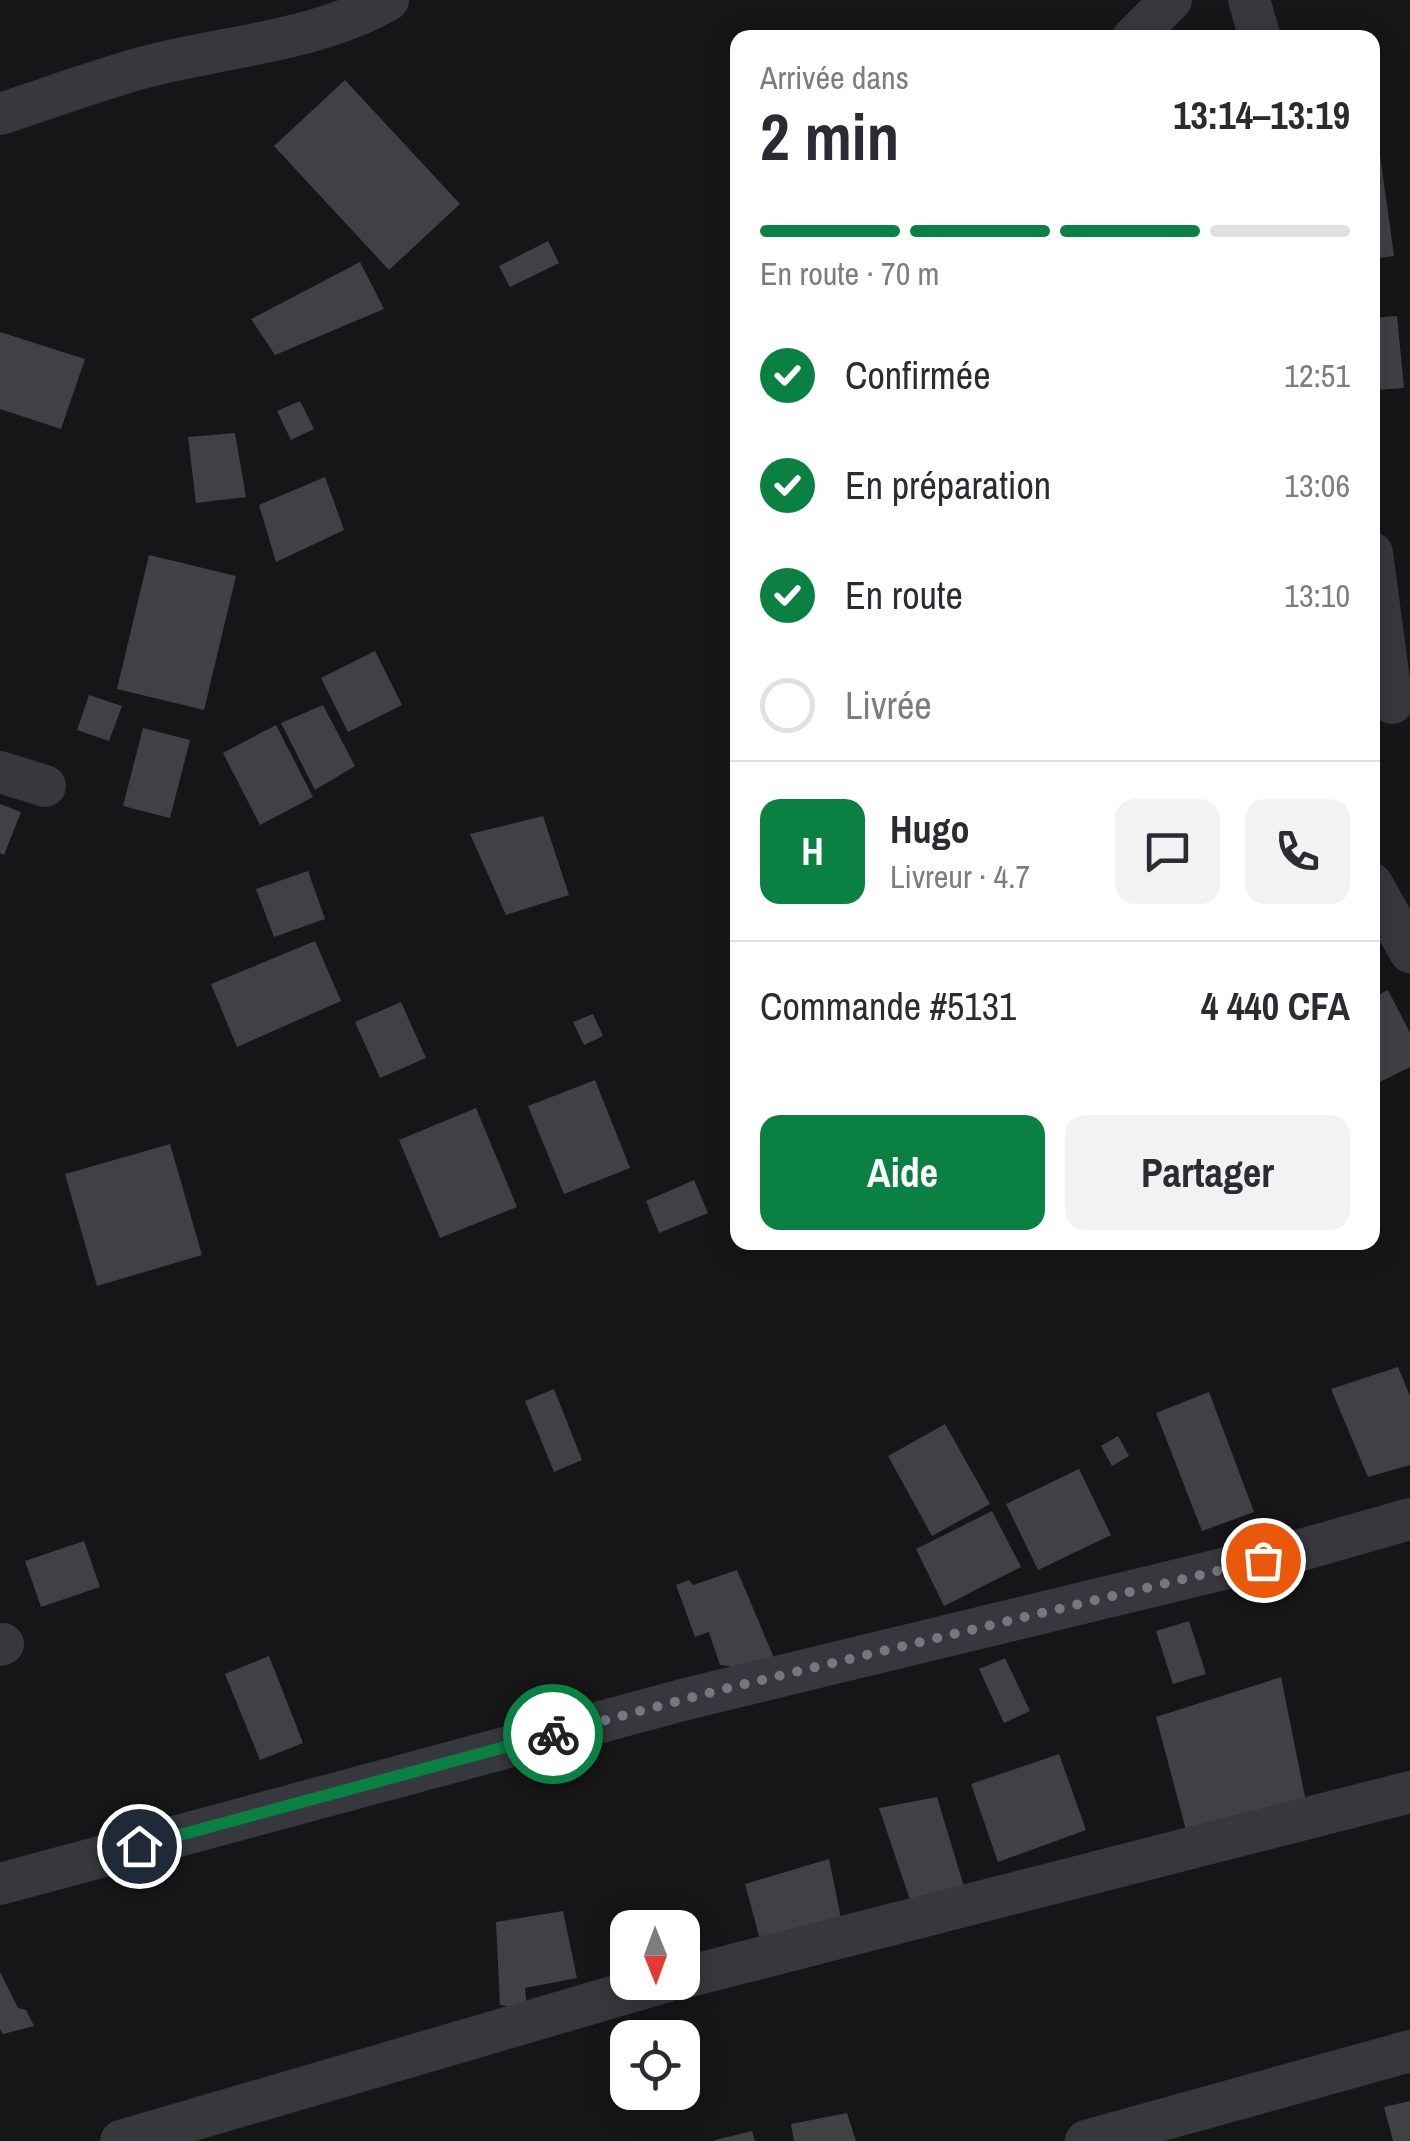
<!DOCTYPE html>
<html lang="fr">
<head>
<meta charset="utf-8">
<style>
  :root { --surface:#fff; --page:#f2f2f3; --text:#2b2b33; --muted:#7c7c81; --line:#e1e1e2; --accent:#0b8043 }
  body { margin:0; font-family:"Archivo Narrow",sans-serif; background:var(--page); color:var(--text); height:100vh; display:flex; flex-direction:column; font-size:38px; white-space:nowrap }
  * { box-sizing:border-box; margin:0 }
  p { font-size:32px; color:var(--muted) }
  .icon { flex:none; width:55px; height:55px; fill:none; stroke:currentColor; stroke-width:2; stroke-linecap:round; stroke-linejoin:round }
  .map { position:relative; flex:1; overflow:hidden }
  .side { position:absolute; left:730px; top:30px; width:650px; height:1220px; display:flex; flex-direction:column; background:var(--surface); border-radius:20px; box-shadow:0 5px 25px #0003 }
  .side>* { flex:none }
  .needle { width:65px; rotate:179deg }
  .controls { position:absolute; left:610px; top:1910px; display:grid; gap:20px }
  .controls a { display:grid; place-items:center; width:90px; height:90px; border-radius:20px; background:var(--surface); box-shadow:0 5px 25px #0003; font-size:50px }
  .pin { position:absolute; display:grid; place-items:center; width:85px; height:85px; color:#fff; margin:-42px; border:5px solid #fff; border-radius:50%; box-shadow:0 2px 10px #0007 }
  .courier { position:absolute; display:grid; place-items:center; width:100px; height:100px; margin:-50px; border:8px solid #0b8043; border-radius:50%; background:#fff; color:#222; box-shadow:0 2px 12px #0007 }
  .head em { font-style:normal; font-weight:800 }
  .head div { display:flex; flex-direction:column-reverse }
  .head { display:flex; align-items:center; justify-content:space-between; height:170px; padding:0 30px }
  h1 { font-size:65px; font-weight:800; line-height:75px }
  .bar { display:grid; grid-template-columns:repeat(4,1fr); gap:15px 10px; align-content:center; height:120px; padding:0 30px }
  .bar i { height:12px; border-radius:8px; background:var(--line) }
  .bar .on { background:var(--accent) }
  .bar p { grid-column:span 4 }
  .line { display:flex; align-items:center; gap:25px; padding:0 30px; border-top:2px solid var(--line) }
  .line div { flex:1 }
  .round { display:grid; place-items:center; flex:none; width:105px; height:105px; border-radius:20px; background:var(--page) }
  ol { padding:0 30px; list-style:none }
  li { display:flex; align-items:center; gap:30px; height:110px }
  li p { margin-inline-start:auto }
  li .icon { padding:10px; border-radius:50%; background:var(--accent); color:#fff; stroke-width:4 }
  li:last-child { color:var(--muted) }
  li i { width:55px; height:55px; border:5px solid var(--line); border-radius:50% }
  .button { display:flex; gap:20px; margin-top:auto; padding:20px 30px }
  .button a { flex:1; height:115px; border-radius:20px; background:var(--accent); color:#fff; font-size:40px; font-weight:800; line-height:115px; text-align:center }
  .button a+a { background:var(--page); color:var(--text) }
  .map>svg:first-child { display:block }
</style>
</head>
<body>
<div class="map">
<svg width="1410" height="2141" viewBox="0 0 1410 2141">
  <rect width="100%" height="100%" fill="#161618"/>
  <g fill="#404145">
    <path d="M345 80 460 204 389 270 274 146Z"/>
    <path d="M1379 147 1394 256 1372 259V148Z"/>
    <path d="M548 241 559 263 510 287 499 266Z"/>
    <path d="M360 262 384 309 275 355 251 319Z"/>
    <path d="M1397 316 1404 388 1377 390 1372 318Z"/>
    <path d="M0 332 85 359 61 429 0 409Z"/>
    <path d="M300 401 314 429 291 440 277 411Z"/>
    <path d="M235 433 246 497 196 503 188 437Z"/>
    <path d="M325 477 344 530 276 562 259 505Z"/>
    <path d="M149 555 236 576 204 710 117 689Z"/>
    <path d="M375 651 402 705 348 732 321 678Z"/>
    <path d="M89 695 122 706 109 741 77 730Z"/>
    <path d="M323 705 355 766 315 790 281 723Z"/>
    <path d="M276 725 313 797 260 825 223 753Z"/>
    <path d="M143 728 190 740 170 818 123 806Z"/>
    <path d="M0 804 21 812 4 855 0 853Z"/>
    <path d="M543 816 569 895 506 915 470 834Z"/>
    <path d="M308 871 325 919 274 937 256 889Z"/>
    <path d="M315 941 341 1001 237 1047 211 984Z"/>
    <path d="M1388 990 1410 1033V1067L1372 1086V998Z"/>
    <path d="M401 1002 426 1058 380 1078 355 1022Z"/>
    <path d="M593 1014 603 1036 584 1045 573 1022Z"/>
    <path d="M595 1080 630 1168 564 1194 528 1106Z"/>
    <path d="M476 1108 517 1207 440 1238 399 1140Z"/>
    <path d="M170 1144 202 1255 97 1286 65 1174Z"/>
    <path d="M694 1180 708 1213 659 1233 646 1201Z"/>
    <path d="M1398 1367 1410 1396V1465L1368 1477 1331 1389Z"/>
    <path d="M554 1389 582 1460 554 1472 525 1401Z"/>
    <path d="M1209 1392 1254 1512 1202 1531 1156 1413Z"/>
    <path d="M945 1424 990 1504 932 1536 888 1456Z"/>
    <path d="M1118 1436 1129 1456 1112 1466 1101 1446Z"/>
    <path d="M1079 1469 1111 1535 1038 1570 1006 1504Z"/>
    <path d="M992 1511 1021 1567 944 1606 916 1549Z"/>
    <path d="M84 1541 100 1587 41 1607 25 1561Z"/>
    <path d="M737 1570 774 1658 736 1673 729 1666 720 1665 709 1632 695 1637 676 1585 689 1580 693 1585Z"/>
    <path d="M1189 1621 1206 1674 1173 1684 1156 1631Z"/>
    <path d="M269 1656 303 1743 260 1760 225 1674Z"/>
    <path d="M1005 1658 1030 1711 1004 1723 979 1669Z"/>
    <path d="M1281 1677 1306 1802 1186 1830 1156 1717Z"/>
    <path d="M1059 1754 1086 1830 998 1862 971 1784Z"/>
    <path d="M937 1797 965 1890 913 1909 879 1808Z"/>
    <path d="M829 1859 842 1923 761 1943 745 1884Z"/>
    <path d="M563 1911 577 1978 525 1988 527 2009 500 2005 496 1922Z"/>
    <path d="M0 1972 18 2008 26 2010 34 2026 3 2034 0 2029Z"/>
    <path d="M1410 2101V2141H1393L1384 2107Z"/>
    <path d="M847 2113 856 2141H794L791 2124Z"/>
    <path d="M752 2131 755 2141H715V2140Z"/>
  </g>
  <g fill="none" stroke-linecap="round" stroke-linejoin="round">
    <g stroke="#37383d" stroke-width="42">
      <path d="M1249 0 1260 38"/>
      <path d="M1133 38 1171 0"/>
      <path d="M0 114C46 99 92 82 138 69 220 46 313 43 388 0"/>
      <path d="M1372 553 1392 703"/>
      <path d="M0 772 45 786"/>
      <path d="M1372 884 1410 952"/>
      <path d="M0 1645 3 1644"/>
      <path d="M0 1884 686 1699 1301 1550 1410 1519"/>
      <path d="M682 1978 1410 1792"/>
      <path d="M121 2141 664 1982"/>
      <path d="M1086 2141 1410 2051"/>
    </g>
  </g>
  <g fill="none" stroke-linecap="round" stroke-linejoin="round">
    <path stroke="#757880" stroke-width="10" stroke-dasharray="0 18" d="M553 1734 720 1690 1263 1560"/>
    <path stroke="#0b8043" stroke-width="12" d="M139 1846 553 1734"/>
  </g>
</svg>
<div class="controls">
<a><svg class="needle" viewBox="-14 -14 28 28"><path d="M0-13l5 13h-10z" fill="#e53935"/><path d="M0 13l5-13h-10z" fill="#7c7c81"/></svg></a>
<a><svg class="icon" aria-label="locate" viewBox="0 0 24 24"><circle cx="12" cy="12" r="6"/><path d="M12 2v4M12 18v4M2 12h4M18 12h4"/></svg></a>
</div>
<div class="pin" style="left:1263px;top:1560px;background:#ea580c"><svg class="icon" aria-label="bag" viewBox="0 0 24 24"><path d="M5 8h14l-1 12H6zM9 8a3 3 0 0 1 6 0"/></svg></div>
<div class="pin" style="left:139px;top:1846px;background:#1f2937"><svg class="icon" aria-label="home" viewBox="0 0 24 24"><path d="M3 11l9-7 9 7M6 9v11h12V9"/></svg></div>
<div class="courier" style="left:553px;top:1734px"><svg class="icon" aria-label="bike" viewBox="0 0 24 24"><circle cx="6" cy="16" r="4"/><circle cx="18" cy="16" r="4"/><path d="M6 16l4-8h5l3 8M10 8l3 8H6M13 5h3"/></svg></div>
<section class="side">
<div class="head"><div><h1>2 min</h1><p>Arrivée dans</p></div><em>13:14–13:19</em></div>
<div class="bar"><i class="on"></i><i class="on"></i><i class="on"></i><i></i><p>En route · 70 m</p></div>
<ol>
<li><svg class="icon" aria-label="check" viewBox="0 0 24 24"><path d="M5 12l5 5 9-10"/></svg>Confirmée<p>12:51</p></li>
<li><svg class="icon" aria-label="check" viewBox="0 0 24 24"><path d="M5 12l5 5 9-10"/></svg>En préparation<p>13:06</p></li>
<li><svg class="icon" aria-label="check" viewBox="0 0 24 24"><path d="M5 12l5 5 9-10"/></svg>En route<p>13:10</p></li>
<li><i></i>Livrée</li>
</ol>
<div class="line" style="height:180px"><b class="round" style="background:var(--accent);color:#fff">H</b><div><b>Hugo</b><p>Livreur · 4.7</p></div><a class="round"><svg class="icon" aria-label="chat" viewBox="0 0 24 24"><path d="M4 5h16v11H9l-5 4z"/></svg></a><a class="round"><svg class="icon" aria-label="phone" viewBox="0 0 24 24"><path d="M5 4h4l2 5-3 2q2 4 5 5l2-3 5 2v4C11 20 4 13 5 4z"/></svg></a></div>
<div class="line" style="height:130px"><div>Commande #5131</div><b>4 440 CFA</b></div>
<div class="button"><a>Aide</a><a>Partager</a></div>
</section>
</div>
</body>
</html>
